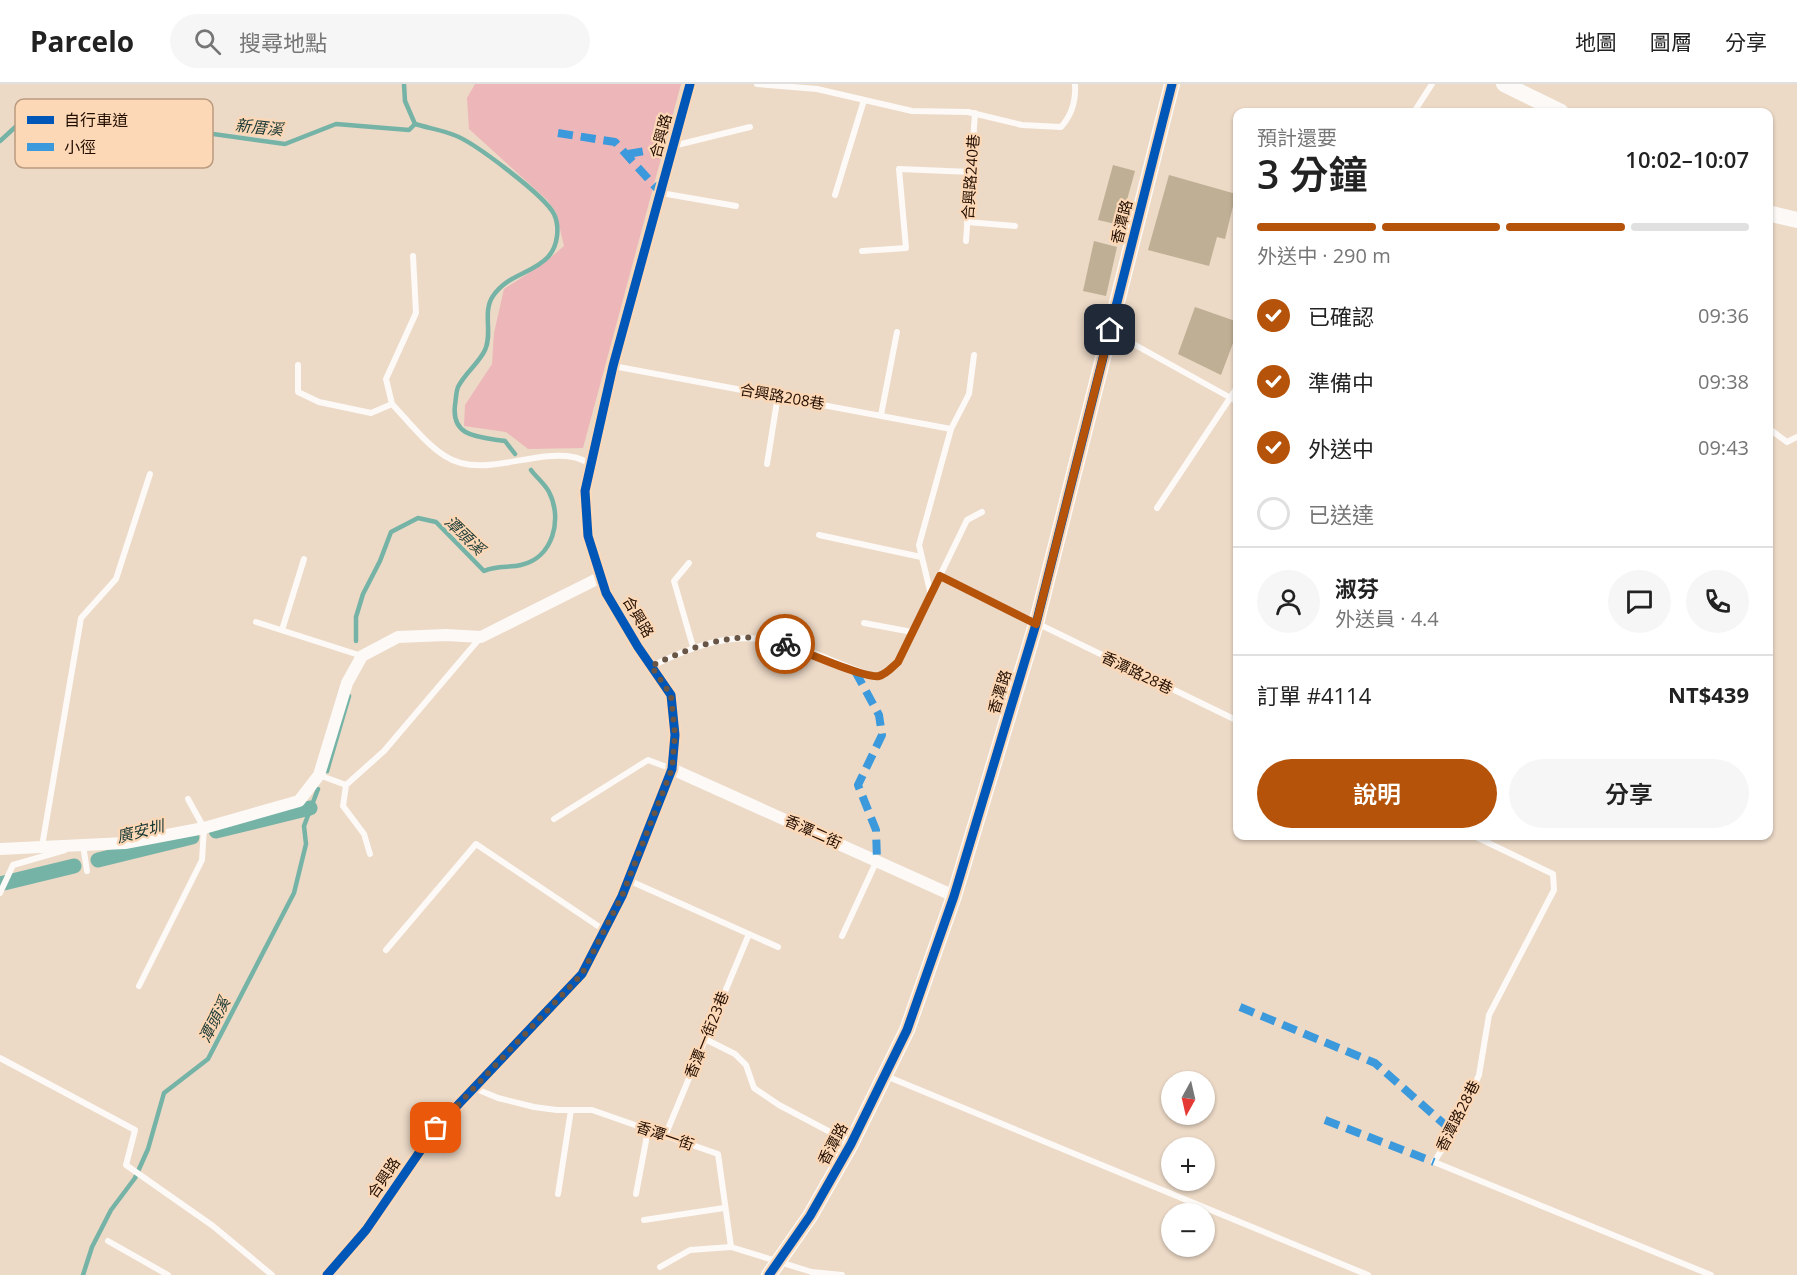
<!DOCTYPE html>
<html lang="zh-TW">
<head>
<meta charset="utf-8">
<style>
  :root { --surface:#fff; --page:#f6f6f6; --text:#222; --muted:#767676; --line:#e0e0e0; --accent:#b45309 }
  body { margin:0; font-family:"Open Sans","Noto Sans TC",sans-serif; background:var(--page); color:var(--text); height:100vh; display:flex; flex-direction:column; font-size:22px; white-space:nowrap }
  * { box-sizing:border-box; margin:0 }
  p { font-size:20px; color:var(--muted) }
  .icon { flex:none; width:33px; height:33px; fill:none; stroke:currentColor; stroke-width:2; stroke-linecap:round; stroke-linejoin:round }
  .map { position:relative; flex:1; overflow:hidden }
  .sheet { position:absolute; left:1233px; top:24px; width:540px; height:732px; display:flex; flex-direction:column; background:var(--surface); border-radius:12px; box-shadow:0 2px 4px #0004 }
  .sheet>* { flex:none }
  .needle { width:39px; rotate:188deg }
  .controls { position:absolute; left:1161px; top:987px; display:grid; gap:12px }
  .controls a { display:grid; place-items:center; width:54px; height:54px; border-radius:50%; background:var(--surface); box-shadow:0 2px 4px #0004; font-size:30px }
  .pin { position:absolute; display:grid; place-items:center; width:51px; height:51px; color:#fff; margin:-26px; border-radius:12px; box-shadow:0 3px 9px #0006 }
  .courier { position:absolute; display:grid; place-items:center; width:60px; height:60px; margin:-30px; border:4px solid #b45309; border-radius:50%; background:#fff; color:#222; box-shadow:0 2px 8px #0007 }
  .overview em { font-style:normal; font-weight:600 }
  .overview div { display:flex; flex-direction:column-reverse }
  .overview { display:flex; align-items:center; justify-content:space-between; height:102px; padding:0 24px }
  h1 { font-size:39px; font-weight:600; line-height:45px }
  .bar { display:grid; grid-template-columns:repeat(4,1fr); gap:9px 6px; align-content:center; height:72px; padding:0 24px }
  .bar i { height:8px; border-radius:4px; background:var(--line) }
  .bar .active { background:var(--accent) }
  .bar p { grid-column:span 4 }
  .line { display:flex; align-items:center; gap:15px; padding:0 24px; border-top:2px solid var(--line) }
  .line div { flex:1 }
  .round { display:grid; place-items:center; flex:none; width:63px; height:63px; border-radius:32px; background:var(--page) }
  ol { padding:0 24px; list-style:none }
  li { display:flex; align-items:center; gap:18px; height:66px }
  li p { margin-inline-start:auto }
  li .icon { padding:6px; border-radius:50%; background:var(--accent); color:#fff; stroke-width:4 }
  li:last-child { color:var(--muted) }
  li i { width:33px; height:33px; border:3px solid var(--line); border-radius:50% }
  .action { display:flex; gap:12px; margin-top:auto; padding:12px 24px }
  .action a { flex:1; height:69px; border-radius:36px; background:var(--accent); color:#fff; font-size:24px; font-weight:600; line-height:69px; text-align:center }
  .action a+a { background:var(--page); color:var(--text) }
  header { display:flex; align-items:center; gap:36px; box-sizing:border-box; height:84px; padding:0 30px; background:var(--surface); border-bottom:2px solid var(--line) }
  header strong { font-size:28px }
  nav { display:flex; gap:33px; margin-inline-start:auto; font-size:21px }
  .search { width:420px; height:54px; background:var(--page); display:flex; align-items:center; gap:15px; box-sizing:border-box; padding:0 21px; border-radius:33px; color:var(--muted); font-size:22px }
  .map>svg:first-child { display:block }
</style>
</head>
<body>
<header>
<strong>Parcelo</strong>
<div class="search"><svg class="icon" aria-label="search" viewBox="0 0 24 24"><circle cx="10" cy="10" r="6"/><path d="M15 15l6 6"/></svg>搜尋地點</div>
<nav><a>地圖</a><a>圖層</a><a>分享</a></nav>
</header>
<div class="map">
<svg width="1797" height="1191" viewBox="0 0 1797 1191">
  <rect width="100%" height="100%" fill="#ecd9c6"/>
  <path fill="#edb6b8" d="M475 0H681L583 364 528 365 506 348 464 342 465 321 492 280 494 249 504 205 544 179 564 162 556 128 547 116 469 45 467 14Z"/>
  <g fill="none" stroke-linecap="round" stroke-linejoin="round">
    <g stroke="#75b3a6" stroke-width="4.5">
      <path d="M404 0 405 17 415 40C428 44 442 46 454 51 474 58 545 112 554 130 560 143 558 162 548 173 532 190 508 190 493 212 482 228 493 249 485 266 479 279 465 289 458 303 456 308 456 315 455 321 451 354 480 353 505 357L515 370"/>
      <path d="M0 57 35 25 285 60 336 40 409 46 415 40"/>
      <path d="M356 557V533L363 510 380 477 391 448 418 434 436 438 484 487C497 481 508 484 521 481 553 474 563 435 549 408 545 400 536 393 531 386"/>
      <path d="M327 687 349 612"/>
      <path d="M83 1191 92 1163 111 1126 135 1094 148 1065 164 1009 208 975 294 809 306 760 304 742 318 705"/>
    </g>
    <g stroke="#75b3a6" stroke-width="15">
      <path d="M216 747 310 724"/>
      <path d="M98 776 192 753"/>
      <path d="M0 800 74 782"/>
    </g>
  </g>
  <g fill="#bfaf94">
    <path d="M1113 81 1135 87 1120 141 1098 136Z"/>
    <path d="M1169 91 1236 110 1225 155 1217 153 1209 182 1148 166Z"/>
    <path d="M1094 157 1117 163 1106 212 1083 207Z"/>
    <path d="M1195 223 1238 238V246L1221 291 1178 270Z"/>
  </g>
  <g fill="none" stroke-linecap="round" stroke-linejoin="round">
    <g stroke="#fcf9f6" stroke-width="6">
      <path d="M757 0 817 5 912 27 968 28 1022 41 1061 43C1072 31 1076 16 1075 0"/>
      <path d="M1414 28 1432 0"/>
      <path d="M673 62 750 43"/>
      <path d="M661 109 736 122"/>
      <path d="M835 111 864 16"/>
      <path d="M967 138 1015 142"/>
      <path d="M966 157 975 29"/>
      <path d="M862 167 906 164 899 85 971 88"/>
      <path d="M1110 247 1238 318"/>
      <path d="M298 281V308L319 318 371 329 392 320 386 295 416 229 413 172"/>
      <path d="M613 282 951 345 919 461 931 511"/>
      <path d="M392 320C408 337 425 359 445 372 481 396 534 365 573 373 579 374 585 377 591 380"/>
      <path d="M881 331 897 248"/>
      <path d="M1768 344 1787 358 1797 353"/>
      <path d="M951 345 969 310 974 271"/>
      <path d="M767 380 778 311"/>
      <path d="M1157 424 1238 302"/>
      <path d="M819 451 921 473"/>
      <path d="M689 479 674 497 693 563"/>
      <path d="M940 492 1238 637"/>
      <path d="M256 538 362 572"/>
      <path d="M864 539 912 548"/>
      <path d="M282 546 304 475"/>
      <path d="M652 582C693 562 730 548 776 557 809 564 843 583 877 593L887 589 898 578 967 436 982 428"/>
      <path d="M319 691 346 701"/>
      <path d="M554 735 648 676 672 685"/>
      <path d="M1474 752 1553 790 1554 806 1489 931 1479 991 1453 1048 1434 1078 1711 1191"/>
      <path d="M83 761 87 787"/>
      <path d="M42 762 81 534 116 495 150 390"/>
      <path d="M370 770 364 750 343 722 346 701 384 667 480 554"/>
      <path d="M628 796 778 863"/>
      <path d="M0 809 13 781 65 766"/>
      <path d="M842 852 877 776"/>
      <path d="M386 866 476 760 604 846"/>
      <path d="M139 902 202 776 204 744 188 715"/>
      <path d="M705 955 735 970 746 981 754 1004 779 1021 851 1059"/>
      <path d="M0 974 135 1046 126 1081 213 1142 272 1191"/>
      <path d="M886 992 1368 1191"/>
      <path d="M474 1004 498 1014 534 1023 557 1026H592L718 1070 731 1163 812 1188 814 1191"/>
      <path d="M665 1052 749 850"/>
      <path d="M558 1110 571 1026"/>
      <path d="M636 1110 648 1046"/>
      <path d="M644 1136 724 1124"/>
      <path d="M108 1157 168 1191"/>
      <path d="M660 1183 690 1166 731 1163"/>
      <path d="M812 1188 842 1191"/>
    </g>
    <g stroke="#fcf9f6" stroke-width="12">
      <path d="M672 685 954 812"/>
      <path d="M0 765 125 759 204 744 299 717 319 691 347 599 362 572 398 553 446 551 481 553 601 493"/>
      <path d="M327 1191 366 1146 436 1044 582 890 622 812 672 685 675 651 671 611 638 563 606 509 588 452 585 407 613 282 690 0"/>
    </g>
    <g stroke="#fcf9f6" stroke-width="16">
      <path d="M1504 0 1561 28"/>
      <path d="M1768 129 1797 136"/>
      <path d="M769 1191 810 1132 851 1060 907 946 954 812 1036 540 1172 0"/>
    </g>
    <g stroke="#3c9adc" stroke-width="8" stroke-dasharray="15 8" stroke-linecap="butt">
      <path d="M558 49 615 58 661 109"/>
      <path d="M628 70 673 62"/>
      <path d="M855 587 879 631 882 651 858 701 876 746 877 776"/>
      <path d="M1240 923 1375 979 1453 1048"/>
      <path d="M1325 1036 1434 1078"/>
    </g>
    <g stroke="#fcd8b6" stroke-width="13">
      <g id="cycleway">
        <path d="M327 1191 366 1146 436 1044 582 890 622 812 672 685 675 651 671 611 638 563 606 509 588 452 585 407 613 282 690 0"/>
        <path d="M769 1191 810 1132 851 1060 907 946 954 812 1036 540 1172 0"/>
      </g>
    </g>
    <use href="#cycleway" stroke="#0057b8" stroke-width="9"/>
  </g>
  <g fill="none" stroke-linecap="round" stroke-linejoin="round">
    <path stroke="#695545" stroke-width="6" stroke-dasharray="0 10.8" d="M436 1044 582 890 622 812 672 685 675 651 671 611 651 582C692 563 739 543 785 560"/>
    <path stroke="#b45309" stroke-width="8" d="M785 560C802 567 866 595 879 592 887 590 892 583 898 578L940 492 1036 540 1110 246"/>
  </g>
  <g text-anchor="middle" stroke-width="4.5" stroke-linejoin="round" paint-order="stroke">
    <g font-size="15" fill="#230e00" stroke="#fcd8b6">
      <text transform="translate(661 52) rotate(-75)" y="5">合興路</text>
      <text transform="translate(971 93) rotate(-86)" y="5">合興路240巷</text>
      <text transform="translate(1122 138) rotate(-76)" y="5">香潭路</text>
      <text transform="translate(782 313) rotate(10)" y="5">合興路208巷</text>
      <text transform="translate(638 533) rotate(59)" y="5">合興路</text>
      <text transform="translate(1137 589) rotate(26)" y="5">香潭路28巷</text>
      <text transform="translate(1000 608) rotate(-73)" y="5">香潭路</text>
      <text transform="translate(813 748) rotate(24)" y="5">香潭二街</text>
      <text transform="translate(707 951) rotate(-68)" y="5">香潭一街23巷</text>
      <text transform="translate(1458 1032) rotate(-63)" y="5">香潭路28巷</text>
      <text transform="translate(665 1052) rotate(19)" y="5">香潭一街</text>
      <text transform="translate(833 1060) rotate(-62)" y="5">香潭路</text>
      <text transform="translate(384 1094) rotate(-56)" y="5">合興路</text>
    </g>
    <g font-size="16" font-style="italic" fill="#1b3935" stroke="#fcd8b6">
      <text transform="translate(259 43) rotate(6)" y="6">新厝溪</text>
      <text transform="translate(465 451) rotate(44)" y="6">潭頭溪</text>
      <text transform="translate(140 747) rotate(-14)" y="6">廣安圳</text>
      <text transform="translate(214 936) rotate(-63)" y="6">潭頭溪</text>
    </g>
  </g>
  <rect x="15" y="15" width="198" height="69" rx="9" fill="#fcd8b6" stroke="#bb9b7f" stroke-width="1.5"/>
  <rect x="27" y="32" width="27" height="8" fill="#0057b8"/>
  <rect x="27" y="59" width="27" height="8" fill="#3c9adc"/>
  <g font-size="16" fill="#230e00">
    <text x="64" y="42">自行車道</text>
    <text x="64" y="69">小徑</text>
  </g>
</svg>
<div class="controls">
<a><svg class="needle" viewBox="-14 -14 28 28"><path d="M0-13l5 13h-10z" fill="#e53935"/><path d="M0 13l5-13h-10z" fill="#767676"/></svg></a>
<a>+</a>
<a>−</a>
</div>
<div class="pin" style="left:436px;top:1044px;background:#ea580c"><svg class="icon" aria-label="bag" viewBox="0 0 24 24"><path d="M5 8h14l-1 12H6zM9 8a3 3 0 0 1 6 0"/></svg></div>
<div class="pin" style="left:1110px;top:246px;background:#1f2937"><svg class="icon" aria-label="home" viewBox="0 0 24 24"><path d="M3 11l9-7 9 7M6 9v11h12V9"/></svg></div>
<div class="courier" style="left:785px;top:560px"><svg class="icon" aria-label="bike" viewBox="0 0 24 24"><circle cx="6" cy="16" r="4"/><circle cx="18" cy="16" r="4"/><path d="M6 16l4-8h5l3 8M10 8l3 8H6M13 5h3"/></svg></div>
<section class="sheet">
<div class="overview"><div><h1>3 分鐘</h1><p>預計還要</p></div><em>10:02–10:07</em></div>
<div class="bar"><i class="active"></i><i class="active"></i><i class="active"></i><i></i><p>外送中 · 290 m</p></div>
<ol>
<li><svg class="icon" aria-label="check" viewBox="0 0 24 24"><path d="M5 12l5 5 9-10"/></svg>已確認<p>09:36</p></li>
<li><svg class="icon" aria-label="check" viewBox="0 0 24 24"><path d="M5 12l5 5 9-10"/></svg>準備中<p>09:38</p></li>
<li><svg class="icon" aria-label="check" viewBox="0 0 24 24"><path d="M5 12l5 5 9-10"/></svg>外送中<p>09:43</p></li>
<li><i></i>已送達</li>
</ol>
<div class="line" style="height:108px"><a class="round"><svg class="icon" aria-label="person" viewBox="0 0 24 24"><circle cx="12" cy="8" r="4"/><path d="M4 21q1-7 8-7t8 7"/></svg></a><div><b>淑芬</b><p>外送員 · 4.4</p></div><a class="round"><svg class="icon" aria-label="chat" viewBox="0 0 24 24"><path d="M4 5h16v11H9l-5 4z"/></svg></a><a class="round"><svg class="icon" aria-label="phone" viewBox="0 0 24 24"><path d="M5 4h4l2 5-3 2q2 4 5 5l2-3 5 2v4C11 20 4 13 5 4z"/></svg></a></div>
<div class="line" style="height:78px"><div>訂單 #4114</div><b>NT$439</b></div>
<div class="action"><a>說明</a><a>分享</a></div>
</section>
</div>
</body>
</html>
